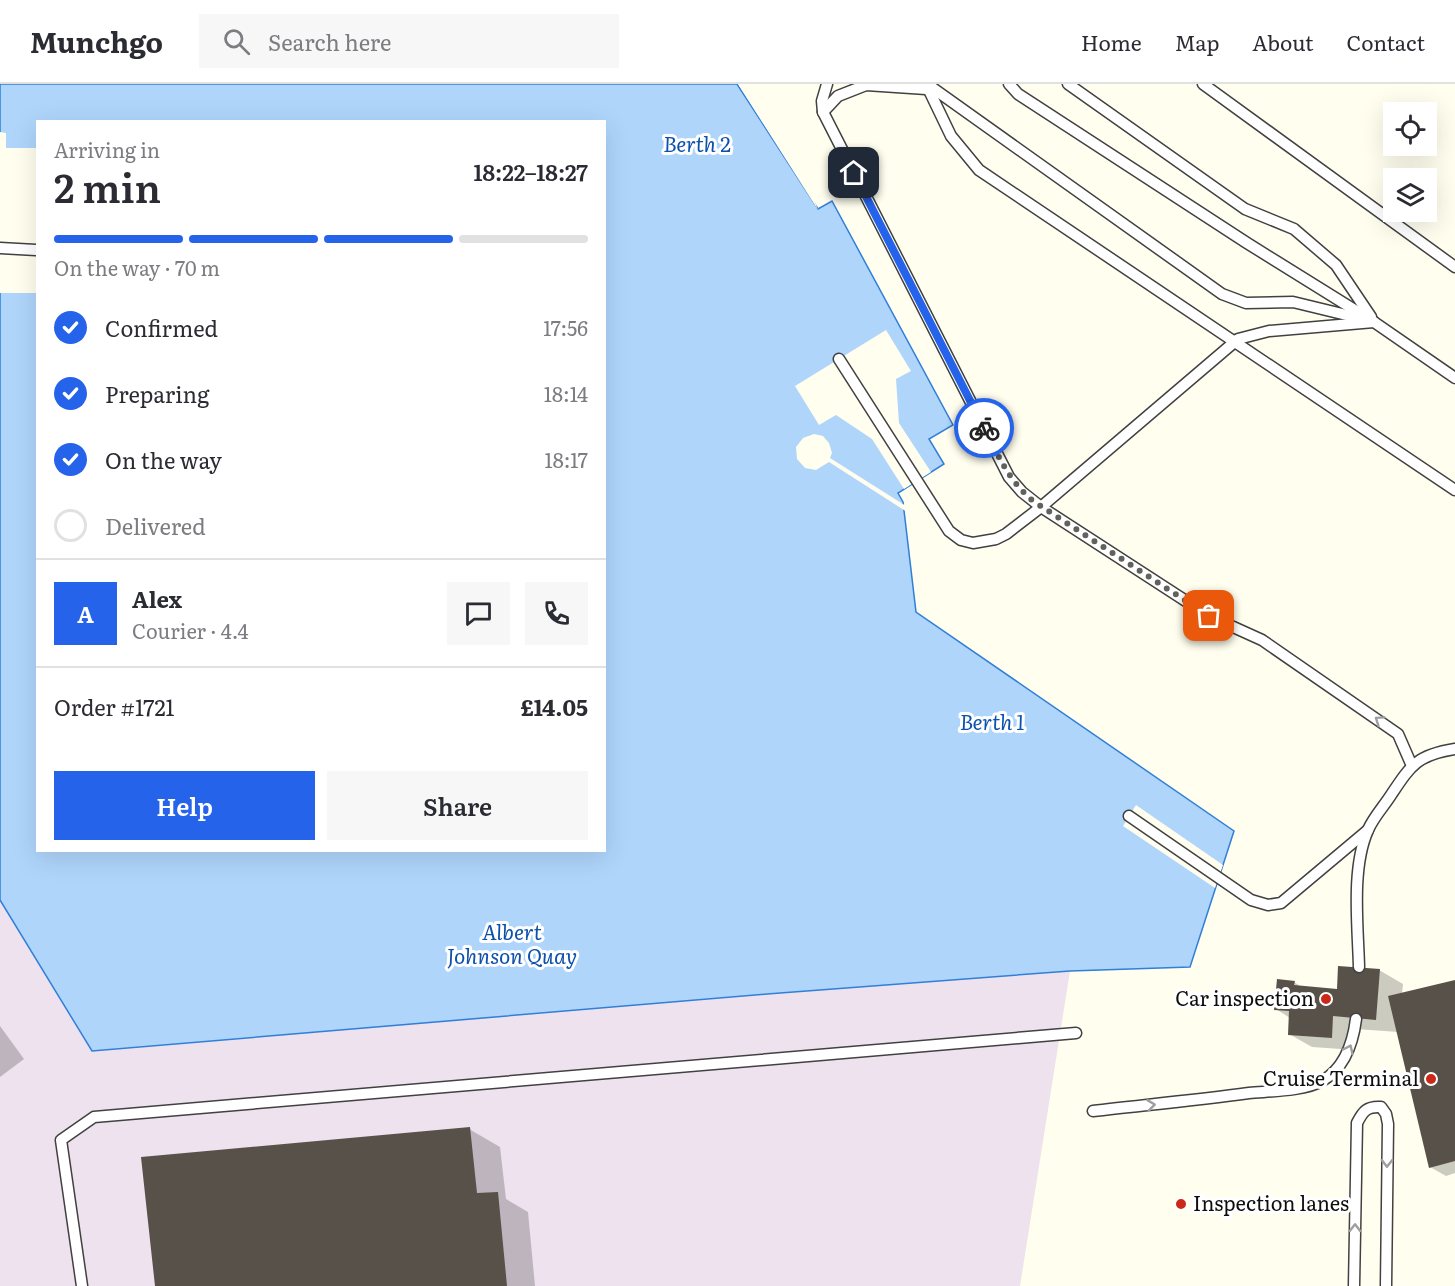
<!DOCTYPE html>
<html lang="en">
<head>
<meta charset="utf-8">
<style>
  :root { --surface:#fff; --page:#f7f7f7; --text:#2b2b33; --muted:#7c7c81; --line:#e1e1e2; --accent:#2563eb }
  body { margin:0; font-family:Literata,serif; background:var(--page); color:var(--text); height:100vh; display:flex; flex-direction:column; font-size:22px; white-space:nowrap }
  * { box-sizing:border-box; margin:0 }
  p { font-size:20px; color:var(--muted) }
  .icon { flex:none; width:33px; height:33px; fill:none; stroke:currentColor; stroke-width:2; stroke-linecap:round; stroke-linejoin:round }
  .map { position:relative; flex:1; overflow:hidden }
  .details { position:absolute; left:36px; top:36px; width:570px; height:732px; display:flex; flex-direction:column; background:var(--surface); border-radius:0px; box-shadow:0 6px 24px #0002 }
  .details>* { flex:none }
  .tools { position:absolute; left:1383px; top:18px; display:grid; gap:12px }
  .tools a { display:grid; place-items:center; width:54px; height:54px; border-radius:0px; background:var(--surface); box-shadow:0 6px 24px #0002; font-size:30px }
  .pin { position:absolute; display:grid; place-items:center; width:51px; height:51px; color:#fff; margin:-26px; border-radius:12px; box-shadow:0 3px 9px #0006 }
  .courier { position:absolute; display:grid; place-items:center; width:60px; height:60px; margin:-30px; border:4px solid #2563eb; border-radius:50%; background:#fff; color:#222; box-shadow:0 2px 8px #0007 }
  .summary em { font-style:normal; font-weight:600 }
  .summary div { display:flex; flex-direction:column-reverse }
  .summary { display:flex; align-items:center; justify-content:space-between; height:102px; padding:0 18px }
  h1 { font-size:39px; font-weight:600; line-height:45px }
  .bar { display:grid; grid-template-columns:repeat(4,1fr); gap:9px 6px; align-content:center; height:72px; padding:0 18px }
  .bar i { height:8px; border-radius:4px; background:var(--line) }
  .bar .active { background:var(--accent) }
  .bar p { grid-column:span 4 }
  .line { display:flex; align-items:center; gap:15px; padding:0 18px; border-top:2px solid var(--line) }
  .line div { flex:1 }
  .round { display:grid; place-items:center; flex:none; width:63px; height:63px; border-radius:0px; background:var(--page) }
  ol { padding:0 18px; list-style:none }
  li { display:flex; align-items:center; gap:18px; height:66px }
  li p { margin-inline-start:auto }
  li .icon { padding:6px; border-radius:50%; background:var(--accent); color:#fff; stroke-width:4 }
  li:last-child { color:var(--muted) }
  li i { width:33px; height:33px; border:3px solid var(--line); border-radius:50% }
  .button { display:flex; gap:12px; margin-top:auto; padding:12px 18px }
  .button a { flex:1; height:69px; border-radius:0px; background:var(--accent); color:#fff; font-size:24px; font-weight:600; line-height:69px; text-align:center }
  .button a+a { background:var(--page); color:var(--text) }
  header { display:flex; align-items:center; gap:36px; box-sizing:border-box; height:84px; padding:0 30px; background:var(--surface); border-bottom:2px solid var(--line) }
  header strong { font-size:28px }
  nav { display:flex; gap:33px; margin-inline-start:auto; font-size:21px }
  .search { width:420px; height:54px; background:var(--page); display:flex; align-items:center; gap:15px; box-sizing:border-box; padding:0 21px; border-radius:0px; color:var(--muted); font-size:22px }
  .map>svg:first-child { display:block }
</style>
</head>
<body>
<header>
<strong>Munchgo</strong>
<div class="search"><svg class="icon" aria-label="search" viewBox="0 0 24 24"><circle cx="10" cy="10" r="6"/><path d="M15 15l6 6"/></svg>Search here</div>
<nav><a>Home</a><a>Map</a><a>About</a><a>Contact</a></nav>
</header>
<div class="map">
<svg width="1455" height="1202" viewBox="0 0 1455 1202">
  <rect width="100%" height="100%" fill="#fffeef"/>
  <path fill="#ede2ed" d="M0 816 92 967 767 910 1070 887 1020 1202H0Z"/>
  <path fill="#afd5fb" stroke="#307fd8" stroke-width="1.5" fill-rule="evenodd" d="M0 0H737L818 125 832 117 953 341 929 355 944 380 898 409 903 418 916 528 1234 747 1190 883 1070 887 767 910 92 967 0 816ZM38 38H604V766H38Z"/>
  <g fill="#fffeef">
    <path d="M738 0H741L811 108 818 126Z"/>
    <path d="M0 48 6 49V64H37V209H0Z"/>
    <path d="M886 246 911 287 896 295 899 339 931 388 904 405 872 355 836 331 819 341 795 302Z"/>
    <path d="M814 350 823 352 829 359 832 369 830 374 906 422 907 428 829 378 816 386 805 384 797 375 796 363 803 354Z"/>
    <path d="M1136 721 1223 781 1215 804 1123 742Z"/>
  </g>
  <g fill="#0003">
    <path d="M1379 886 1403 900 1402 910 1455 897V1089L1446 1092 1430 1083 1398 948 1356 945 1355 966 1312 963 1289 950 1290 934 1276 925 1294 898 1303 904 1338 906Z"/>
    <path d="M0 942 24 975 0 993Z"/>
    <path d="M469 1045 500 1063 506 1115 528 1128 535 1202H156Z"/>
  </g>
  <g fill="#585149">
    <path d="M1338 882 1380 885 1376 936 1333 932 1332 954 1288 951 1289 927 1274 926 1277 895 1295 897 1294 901 1337 905Z"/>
    <path d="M1455 896V1077L1429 1084 1388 912Z"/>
    <path d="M470 1043 477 1109 498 1108 507 1202H155L141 1073Z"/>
  </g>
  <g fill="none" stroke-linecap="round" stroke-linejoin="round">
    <g stroke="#414141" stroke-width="13">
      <g id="service">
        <path d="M827 0 822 17 823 28 1009 393 1022 408 1041 423 1209 532 1262 556 1398 650 1412 682"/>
        <path d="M926 0 951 52 979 86 1455 406"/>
        <path d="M927 0 1222 210 1246 219 1293 218 1363 235"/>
        <path d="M1009 0 1018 10 1247 159 1374 238 1455 294"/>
        <path d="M1068 0 1245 125 1294 145 1336 181 1371 233"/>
        <path d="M1203 0 1455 183"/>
        <path d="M823 28 838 12 866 1 926 5"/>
        <path d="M0 164 36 166"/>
        <path d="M839 275 949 447 961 456 973 459 996 455 1006 450 1041 423 1238 255 1269 247 1374 238"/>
        <path d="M1129 732 1251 816 1268 821 1281 819 1368 746"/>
        <path d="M1359 883C1358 842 1351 784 1368 746 1373 734 1384 722 1391 711 1411 681 1417 671 1455 665"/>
        <path d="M1093 1027C1145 1021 1197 1016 1249 1009 1270 1007 1304 1007 1322 997 1345 984 1353 959 1356 935"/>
        <path d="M82 1202 61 1056 94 1033 1076 949"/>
        <path d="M1354 1202 1357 1039C1363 1027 1367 1022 1381 1023L1386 1030 1388 1040 1386 1202"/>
      </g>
    </g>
    <use href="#service" stroke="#fff" stroke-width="10"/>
  </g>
  <defs><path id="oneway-chevron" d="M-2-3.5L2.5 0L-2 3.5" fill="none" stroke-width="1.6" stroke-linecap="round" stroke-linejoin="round" transform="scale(1.5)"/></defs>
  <g stroke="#9f9f9f">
    <use href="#oneway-chevron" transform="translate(1379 636) rotate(-145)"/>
    <use href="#oneway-chevron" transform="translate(1349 965) rotate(-65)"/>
    <use href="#oneway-chevron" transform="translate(1151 1021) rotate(-7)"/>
    <use href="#oneway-chevron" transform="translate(1387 1079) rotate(91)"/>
    <use href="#oneway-chevron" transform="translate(1355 1144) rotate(-89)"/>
  </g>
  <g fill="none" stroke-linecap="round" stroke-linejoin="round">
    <path stroke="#62625d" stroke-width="6" stroke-dasharray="0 10.8" d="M984 344C999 373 1009 397 1033 417L1209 532"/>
    <path stroke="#2563eb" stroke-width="8" d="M854 89 984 344"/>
  </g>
  <g fill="#ca291a" stroke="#fff" stroke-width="2">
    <circle cx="1326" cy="915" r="6"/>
    <circle cx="1431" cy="995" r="6"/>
    <circle cx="1181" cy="1120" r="6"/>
  </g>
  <g text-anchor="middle" stroke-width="6" stroke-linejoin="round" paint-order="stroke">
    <g font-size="20" fill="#0e0e0e" stroke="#fff" text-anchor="end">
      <text x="1314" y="922">Car inspection</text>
      <text x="1419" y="1002">Cruise Terminal</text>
      <text x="1193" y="1127" text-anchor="start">Inspection lanes</text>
    </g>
    <g font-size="21" font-style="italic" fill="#0c51ab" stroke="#fff">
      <text x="697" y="68">Berth 2</text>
      <text x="992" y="646">Berth 1</text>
      <text x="512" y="856">Albert<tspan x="512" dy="24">Johnson Quay</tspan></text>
    </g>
  </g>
</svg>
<div class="tools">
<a><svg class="icon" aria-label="locate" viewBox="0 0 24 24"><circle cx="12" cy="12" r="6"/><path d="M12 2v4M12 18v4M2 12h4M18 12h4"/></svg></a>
<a><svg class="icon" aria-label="layers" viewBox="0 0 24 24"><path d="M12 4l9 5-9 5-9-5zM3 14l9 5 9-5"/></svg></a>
</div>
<div class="pin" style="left:1209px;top:532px;background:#ea580c"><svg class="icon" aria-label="bag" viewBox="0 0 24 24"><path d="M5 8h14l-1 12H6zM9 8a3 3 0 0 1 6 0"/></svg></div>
<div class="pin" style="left:854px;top:89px;background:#1f2937"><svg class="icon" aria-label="home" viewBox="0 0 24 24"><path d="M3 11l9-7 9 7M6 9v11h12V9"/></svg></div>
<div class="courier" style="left:984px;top:344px"><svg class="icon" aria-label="bike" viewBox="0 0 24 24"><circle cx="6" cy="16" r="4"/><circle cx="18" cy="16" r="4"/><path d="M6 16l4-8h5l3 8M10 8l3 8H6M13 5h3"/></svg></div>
<section class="details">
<div class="summary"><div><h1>2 min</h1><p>Arriving in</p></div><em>18:22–18:27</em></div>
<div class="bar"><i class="active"></i><i class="active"></i><i class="active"></i><i></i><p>On the way · 70 m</p></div>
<ol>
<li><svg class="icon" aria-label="check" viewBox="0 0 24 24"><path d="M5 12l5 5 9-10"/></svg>Confirmed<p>17:56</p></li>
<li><svg class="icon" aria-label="check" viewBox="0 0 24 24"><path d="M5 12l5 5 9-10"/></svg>Preparing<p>18:14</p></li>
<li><svg class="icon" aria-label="check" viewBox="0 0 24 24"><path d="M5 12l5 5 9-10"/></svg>On the way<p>18:17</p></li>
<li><i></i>Delivered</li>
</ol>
<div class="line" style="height:108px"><b class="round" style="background:var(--accent);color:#fff">A</b><div><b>Alex</b><p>Courier · 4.4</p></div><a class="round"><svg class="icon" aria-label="chat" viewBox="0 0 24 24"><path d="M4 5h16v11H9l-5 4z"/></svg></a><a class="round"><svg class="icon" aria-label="phone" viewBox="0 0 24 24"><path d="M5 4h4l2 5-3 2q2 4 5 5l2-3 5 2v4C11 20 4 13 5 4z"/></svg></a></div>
<div class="line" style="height:78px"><div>Order #1721</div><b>£14.05</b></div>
<div class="button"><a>Help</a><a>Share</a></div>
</section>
</div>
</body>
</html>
